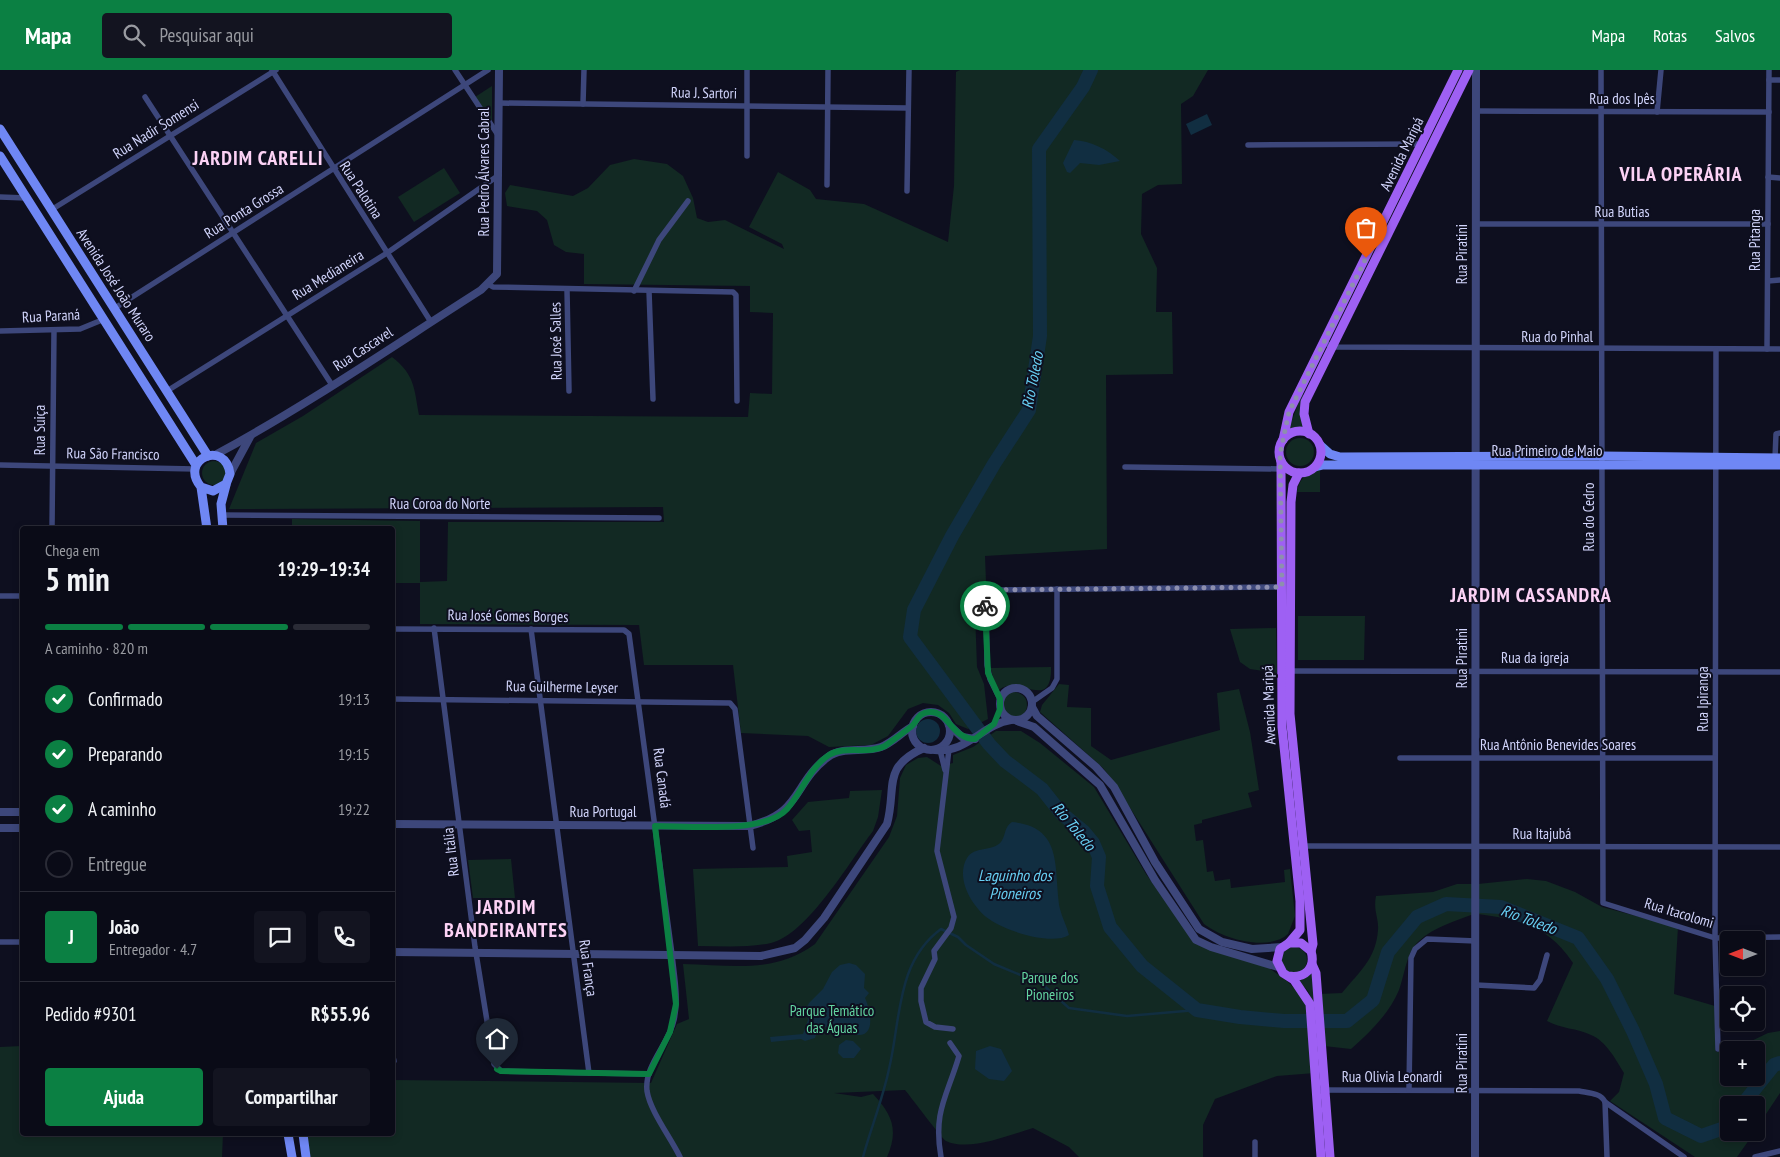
<!DOCTYPE html>
<html lang="pt">
<head>
<meta charset="utf-8">
<style>
  :root { --surface:#0a0b17; --page:#131420; --text:#f1f3f6; --muted:#999ba1; --line:#2a2b36; --accent:#0b8043 }
  body { margin:0; font-family:"PT Sans Narrow",sans-serif; background:var(--page); color:var(--text); height:100vh; display:flex; flex-direction:column; font-size:19px; white-space:nowrap }
  * { box-sizing:border-box; margin:0 }
  p { font-size:16px; color:var(--muted) }
  .icon { flex:none; width:28px; height:28px; fill:none; stroke:currentColor; stroke-width:2; stroke-linecap:round; stroke-linejoin:round }
  .map { position:relative; flex:1; overflow:hidden }
  .panel { position:absolute; left:20px; top:456px; width:375px; height:610px; display:flex; flex-direction:column; background:var(--surface); border-radius:5px; box-shadow:0 2px 8px #0003,0 0 0 1px var(--line) }
  .panel>* { flex:none }
  .needle { width:32px; rotate:270deg }
  .tools { position:absolute; left:1720px; top:861px; display:grid; gap:10px }
  .tools a { display:grid; place-items:center; width:45px; height:45px; border-radius:5px; background:var(--surface); box-shadow:0 2px 8px #0003,0 0 0 1px var(--line); font-size:25px }
  .pin { position:absolute; display:grid; place-items:center; width:42px; height:42px; color:#fff; margin:-51px -21px; border-radius:50% 50% 50% 0; rotate:-45deg; box-shadow:0 0 5px #0007 }
  .pin .icon { rotate:45deg }
  .courier { position:absolute; display:grid; place-items:center; width:50px; height:50px; margin:-25px; border:4px solid #0b8043; border-radius:50%; background:#fff; color:#222; box-shadow:0 1px 6px #0007 }
  .head em { font-style:normal; font-weight:600 }
  .head div { display:flex; flex-direction:column-reverse }
  .head { display:flex; align-items:center; justify-content:space-between; height:85px; padding:0 25px }
  h1 { font-size:32px; font-weight:600; line-height:38px }
  .bar { display:grid; grid-template-columns:repeat(4,1fr); gap:8px 5px; align-content:center; height:60px; padding:0 25px }
  .bar i { height:6px; border-radius:4px; background:var(--line) }
  .bar .active { background:var(--accent) }
  .bar p { grid-column:span 4 }
  .line { display:flex; align-items:center; gap:12px; padding:0 25px; border-top:1px solid var(--line) }
  .line div { flex:1 }
  .round { display:grid; place-items:center; flex:none; width:52px; height:52px; border-radius:5px; background:var(--page) }
  ol { padding:0 25px; list-style:none }
  li { display:flex; align-items:center; gap:15px; height:55px }
  li p { margin-inline-start:auto }
  li .icon { padding:5px; border-radius:50%; background:var(--accent); color:#fff; stroke-width:4 }
  li:last-child { color:var(--muted) }
  li i { width:28px; height:28px; border:2px solid var(--line); border-radius:50% }
  .cta { display:flex; gap:10px; margin-top:auto; padding:10px 25px }
  .cta a { flex:1; height:58px; border-radius:5px; background:var(--accent); color:#fff; font-size:20px; font-weight:600; line-height:58px; text-align:center }
  .cta a+a { background:var(--page); color:var(--text) }
  header { display:flex; align-items:center; gap:30px; box-sizing:border-box; height:70px; padding:0 25px; background:var(--accent); color:#fff }
  header strong { font-size:24px }
  nav { display:flex; gap:28px; margin-inline-start:auto; font-size:18px }
  .search { width:350px; height:45px; background:var(--page); display:flex; align-items:center; gap:12px; box-sizing:border-box; padding:0 18px; border-radius:5px; color:var(--muted); font-size:19px }
  .map>svg:first-child { display:block }
</style>
</head>
<body>
<header>
<strong>Mapa</strong>
<div class="search"><svg class="icon" aria-label="search" viewBox="0 0 24 24"><circle cx="10" cy="10" r="6"/><path d="M15 15l6 6"/></svg>Pesquisar aqui</div>
<nav><a>Mapa</a><a>Rotas</a><a>Salvos</a></nav>
</header>
<div class="map">
<svg width="1780" height="1087" viewBox="0 0 1780 1087">
  <rect width="100%" height="100%" fill="#0e0f1f"/>
  <g fill="#122923" fill-rule="evenodd">
    <path d="M960 0H1208L1193 26 1181 34 1182 114 1158 115 1142 124 1141 164 1157 198 1156 242H1172L1173 304 1106 305 1107 479 985 486 986 512 974 513 977 597 984 614 988 649 968 659 956 654 949 643 938 635 923 633 908 639 888 666 871 675 829 677 808 666 741 663 733 595H644L639 555 420 554V513H393L392 459H292V449L420 451V512L447 511 448 452H664L663 437 229 439 256 373 303 346 392 287C415 305 414 318 419 345L748 347 750 323 772 324 773 243 750 242V216L584 214V184L566 182 554 175 547 150 537 141 507 136 505 123 510 115 573 126 588 118 610 95 634 89 667 94 683 106 693 128 697 148 708 152 725 150 784 179 782 174 749 157 778 102 810 120 816 129 864 134 948 172 954 116 956 2Z"/>
    <path d="M492 16V51L475 27Z"/>
    <path d="M444 98 460 123 414 152 398 127Z"/>
    <path d="M1302 324 1304 326V359H1293L1287 363Z"/>
    <circle cx="1300" cy="382" r="14"/>
    <circle cx="214" cy="403" r="12"/>
    <path d="M1314 401H1320V422H1297C1298 412 1304 405 1314 401Z"/>
    <path d="M1298 546H1365L1364 590H1298Z"/>
    <path d="M1276 558 1277 603 1250 599 1240 592 1230 559Z"/>
    <path d="M1051 597C1052 644 1016 602 998 621L990 598Z"/>
    <path d="M1059 614 1069 615 1067 637 1091 638V676L1111 690 1220 660 1217 623 1239 619 1250 662 1259 720 1248 723 1252 737 1202 750V753L1194 755 1196 771 1203 770 1207 802 1213 801 1215 811 1230 809 1231 818 1285 812 1284 800 1290 799 1295 846 1288 864C1268 882 1223 869 1204 854L1111 708 1103 698 1040 642 1042 635Z"/>
    <circle cx="1014" cy="635" r="13"/>
    <path d="M996 661H1021L1040 673 1094 717 1146 804 1196 874 1269 898 1287 911 1310 934 1315 1003 1277 1006 1215 1029 1203 1055V1087H1079L1069 1077 1033 1058C1010 1065 969 1082 946 1071 942 1069 911 1027 905 1020L834 1023 861 1027 873 1024C892 1044 899 1060 887 1087H309L307 1064H392L393 1010 651 1013 677 954 689 949 683 894C732 895 774 904 815 874L889 767 897 746 900 708 906 695 918 688 927 687 941 696 953 693V685L973 677Z"/>
    <path d="M882 720 878 747 873 761C850 791 807 865 771 873 748 878 722 876 698 876L693 799 788 797 787 786 812 782 810 760 799 761 792 750 808 732 849 728 850 721Z"/>
    <path d="M511 789 515 828H473L468 790Z"/>
    <path d="M1527 809 1546 811 1575 822 1602 837 1678 857 1674 924 1715 936 1716 982 1743 975 1768 963 1780 961V1023L1756 1059V1035H1729V1062L1754 1063 1737 1087H1695L1610 1031 1619 1022 1624 1003C1616 990 1606 971 1591 965 1577 958 1561 959 1547 951L1573 893C1548 855 1519 850 1478 844V814ZM1729 980H1756V1008H1729Z"/>
    <path d="M1457 814H1474V844C1455 851 1434 857 1419 871 1406 883 1405 904 1399 920 1389 944 1370 962 1351 979L1324 976 1319 924 1342 923C1359 902 1376 889 1378 860 1379 848 1373 841 1376 826L1433 822Z"/>
    <circle cx="1294" cy="890" r="13"/>
    <path d="M1312 898 1315 933H1313L1308 921 1297 909Z"/>
    <path d="M22 976V1064H223L222 1087H0V977Z"/>
  </g>
  <g fill="#112e41">
    <path d="M1207 44 1212 55 1191 65 1186 54Z"/>
    <path d="M1074 70C1091 71 1107 79 1120 91L1099 95 1080 93 1070 103 1067 102 1063 93Z"/>
    <circle cx="928" cy="661" r="12"/>
    <path d="M1012 752C1065 757 1053 800 1060 839 1062 848 1067 856 1069 865 1052 876 1005 861 989 849 972 837 955 808 967 788 974 776 992 782 1001 772 1006 765 1004 757 1012 752Z"/>
    <path d="M849 893 856 895 865 904 864 918 869 923 865 928C871 941 877 971 852 964 847 963 843 959 838 958 826 956 824 959 811 954L816 965 815 968 805 971 801 969 771 972 770 967 803 964 808 950 807 937 809 933 823 919 832 902 840 895Z"/>
    <path d="M846 970 853 971 861 979 854 988H843L838 983 839 975Z"/>
    <path d="M990 976 1001 979 1012 1001 1004 1011 989 1009 975 999 976 981Z"/>
  </g>
  <g fill="none" stroke-linecap="round" stroke-linejoin="round">
    <path stroke="#112e41" stroke-width="2.5" d="M863 1087C871 1058 883 1028 889 999 901 949 896 892 941 859L958 867 966 875 994 894 1042 914 1069 938 1127 946 1197 940"/>
    <g stroke="#112e41" stroke-width="14">
      <path d="M1091 0 1083 17 1039 79 1040 266 1029 340 994 394 952 466 914 540 910 567 989 674 1005 691 1042 719 1061 743 1084 762 1093 773 1099 787 1097 816 1110 857 1142 896 1197 940 1240 947 1284 951H1347L1373 930 1388 882 1417 847 1446 834 1501 837 1578 868 1607 909 1633 961 1656 1014 1665 1048 1701 1066 1724 1058 1729 1052"/>
      <path d="M1742 1035 1774 995 1780 993"/>
    </g>
    <g stroke="#3d477b" stroke-width="5.5">
      <path d="M272 0 431 252"/>
      <path d="M455 0 498 65"/>
      <path d="M1601 0 1603 833 1715 868 1780 867"/>
      <path d="M1769 10H1780"/>
      <path d="M145 27 332 315"/>
      <path d="M498 33 908 38"/>
      <path d="M583 34 584 0"/>
      <path d="M1476 41 1769 42"/>
      <path d="M1657 42 1661 0"/>
      <path d="M1248 75 1422 74"/>
      <path d="M747 86V0"/>
      <path d="M1768 107 1780 108"/>
      <path d="M827 115 828 0"/>
      <path d="M907 121 909 0"/>
      <path d="M0 127 26 128"/>
      <path d="M51 140 276 0"/>
      <path d="M1476 154H1768"/>
      <path d="M1768 211 1780 210"/>
      <path d="M488 214 493 217 733 222 736 225 737 331"/>
      <path d="M567 220 569 321"/>
      <path d="M634 221 659 170 688 131"/>
      <path d="M649 221 653 329"/>
      <path d="M115 238 488 0"/>
      <path d="M0 261 80 259 102 250"/>
      <path d="M1324 272 1333 277 1780 279"/>
      <path d="M1767 279 1769 0"/>
      <path d="M1716 280 1715 868 1718 979"/>
      <path d="M167 321 387 183 499 105"/>
      <path d="M1775 388 1776 364 1780 363"/>
      <path d="M0 395 195 399"/>
      <path d="M1125 397 1281 399"/>
      <path d="M221 445 659 448"/>
      <path d="M52 459 54 261"/>
      <path d="M0 526H22"/>
      <path d="M434 558 475 877 494 994 501 1001 589 1003"/>
      <path d="M392 559 624 560 629 564 672 884C674 905 679 929 674 950 669 974 644 995 647 1021 650 1041 671 1068 680 1087"/>
      <path d="M531 559 589 1003 649 1004"/>
      <path d="M1290 601 1780 602"/>
      <path d="M392 629 730 633 735 639 753 778"/>
      <path d="M1000 629 990 609 987 595 986 520 1282 517"/>
      <path d="M1032 632 1052 618 1057 609V519"/>
      <path d="M949 679 937 781 954 847 951 858 934 881 935 889 921 918V931L926 952 935 957 953 959"/>
      <path d="M940 680 945 700"/>
      <path d="M1400 688H1715"/>
      <path d="M1303 776 1780 777"/>
      <path d="M0 872H22"/>
      <path d="M1476 915 1534 918 1540 910 1547 885"/>
      <path d="M392 983 394 991"/>
      <path d="M1322 1020 1579 1021C1589 1023 1601 1023 1605 1032L1684 1087"/>
      <path d="M1409 1020 1411 888 1415 879 1427 869 1476 871"/>
      <path d="M1605 1032 1607 1087"/>
      <path d="M941 1087C933 1041 947 1027 959 986L950 973"/>
      <path d="M1255 1087V1072"/>
      <path d="M1755 1087 1780 1081"/>
    </g>
    <g stroke="#3d477b" stroke-width="8">
      <path d="M215 385C306 336 393 276 481 220L497 204 499 0"/>
      <path d="M230 404 250 367"/>
      <circle cx="1016" cy="634" r="16"/>
      <path d="M1032 637 1037 646 1096 697 1114 717 1155 792 1199 859 1222 872 1252 879 1282 877"/>
      <circle cx="931" cy="661" r="19"/>
      <path d="M1017 651 1034 657 1100 715 1155 810 1196 870 1211 877 1278 897"/>
      <path d="M949 655 962 667 975 669"/>
      <path d="M935 680C966 684 983 654 1011 650"/>
      <path d="M0 742H22"/>
      <path d="M392 754 749 756C803 743 792 714 828 687 842 676 864 683 881 677 892 673 902 662 913 656"/>
      <path d="M0 758H22"/>
      <path d="M392 882 761 886 795 878 805 870 824 848 887 754C897 717 881 697 924 678"/>
      <path d="M1475 1087 1476 0"/>
    </g>
    <g stroke="#6f87f4" stroke-width="9">
      <path d="M0 59 208 386"/>
      <path d="M0 86 196 395"/>
      <path d="M1320 375 1330 384 1340 387 1601 386 1780 388"/>
      <path d="M1315 397 1323 395H1780"/>
      <path d="M201 417 213 421 226 414 230 404C226 369 178 389 201 417L207 459"/>
      <path d="M223 459 221 434 226 415"/>
      <path d="M288 1064 292 1087"/>
      <path d="M303 1064 306 1087"/>
    </g>
    <g stroke="#9e60f3" stroke-width="9">
      <circle cx="1300" cy="382" r="21"/>
      <path d="M1309 364 1304 344 1305 332 1469 0"/>
      <path d="M1283 370 1289 342 1458 0"/>
      <path d="M1281 391 1282 657 1300 831V860L1289 873"/>
      <path d="M1299 403 1293 415 1291 432 1290 644 1313 874 1311 881"/>
      <path d="M1312 894 1316 903 1330 1087"/>
      <path d="M1288 906C1305 909 1316 898 1311 881L1301 873H1289L1280 879 1277 891 1283 903 1294 910 1310 934 1321 1087"/>
    </g>
  </g>
  <g fill="none" stroke-linecap="round" stroke-linejoin="round">
    <path stroke="#8d8fae" stroke-width="5" stroke-dasharray="0 9" d="M985 536 986 520 1282 517 1280 384 1289 342 1366 188"/>
    <path stroke="#0b8043" stroke-width="6" d="M497 999 501 1001 649 1004 670 962 676 934 655 756C688 756 765 764 787 739 802 722 810 697 829 685 846 675 868 685 885 676 889 673 910 658 912 656 918 650 918 643 929 642 949 640 951 669 975 669L994 654 1000 639V629L988 603 985 536"/>
  </g>
  <g text-anchor="middle" stroke-width="4" stroke-linejoin="round" paint-order="stroke">
    <g font-size="15" fill="#d1d4fb" stroke="#0e0f1f">
      <text transform="translate(704 23) rotate(1)" y="5">Rua J. Sartori</text>
      <text x="1622" y="34">Rua dos Ipês</text>
      <text transform="translate(156 59) rotate(-32)" y="5">Rua Nadir Somensi</text>
      <text transform="translate(1402 84) rotate(-64)" y="5">Avenida Maripá</text>
      <text transform="translate(484 102) rotate(-90)" y="5">Rua Pedro Álvares Cabral</text>
      <text transform="translate(361 120) rotate(57)" y="5">Rua Palotina</text>
      <text transform="translate(244 141) rotate(-32)" y="5">Rua Ponta Grossa</text>
      <text x="1622" y="147">Rua Butias</text>
      <text transform="translate(1755 170) rotate(-90)" y="5">Rua Pitanga</text>
      <text transform="translate(1462 184) rotate(-90)" y="5">Rua Piratini</text>
      <text transform="translate(328 205) rotate(-32)" y="5">Rua Medianeira</text>
      <text transform="translate(116 215) rotate(57)" y="5">Avenida José João Muraro</text>
      <text transform="translate(51 246) rotate(-3)" y="5">Rua Paraná</text>
      <text x="1557" y="272">Rua do Pinhal</text>
      <text transform="translate(556 271) rotate(-91)" y="5">Rua José Salles</text>
      <text transform="translate(363 279) rotate(-33)" y="5">Rua Cascavel</text>
      <text transform="translate(40 360) rotate(-90)" y="5">Rua Suiça</text>
      <text x="1547" y="386">Rua Primeiro de Maio</text>
      <text transform="translate(113 384) rotate(1)" y="5">Rua São Francisco</text>
      <text x="440" y="439">Rua Coroa do Norte</text>
      <text transform="translate(1589 447) rotate(-90)" y="5">Rua do Cedro</text>
      <text transform="translate(508 546) rotate(1)" y="5">Rua José Gomes Borges</text>
      <text transform="translate(1462 588) rotate(-90)" y="5">Rua Piratini</text>
      <text x="1535" y="593">Rua da igreja</text>
      <text transform="translate(562 617) rotate(1)" y="5">Rua Guilherme Leyser</text>
      <text transform="translate(1703 629) rotate(-90)" y="5">Rua Ipiranga</text>
      <text transform="translate(1269 635) rotate(-92)" y="5">Avenida Maripá</text>
      <text x="1558" y="680">Rua Antônio Benevides Soares</text>
      <text transform="translate(662 708) rotate(83)" y="5">Rua Canadá</text>
      <text x="603" y="747">Rua Portugal</text>
      <text x="1542" y="769">Rua Itajubá</text>
      <text transform="translate(451 782) rotate(-97)" y="5">Rua Itália</text>
      <text transform="translate(1679 843) rotate(17)" y="5">Rua Itacolomi</text>
      <text transform="translate(588 898) rotate(82)" y="5">Rua França</text>
      <text transform="translate(1462 993) rotate(-90)" y="5">Rua Piratini</text>
      <text x="1392" y="1012">Rua Olivia Leonardi</text>
    </g>
    <g font-size="15" fill="#63d5a1" stroke="#0e0f1f">
      <text x="1050" y="913">Parque dos<tspan x="1050" dy="17">Pioneiros</tspan></text>
      <text x="832" y="946">Parque Temático<tspan x="832" dy="17">das Águas</tspan></text>
    </g>
    <g font-size="16" font-style="italic" fill="#67cff3" stroke="#0e0f1f">
      <text transform="translate(1032 310) rotate(-79)" y="6">Rio Toledo</text>
      <text transform="translate(1074 756) rotate(50)" y="6">Rio Toledo</text>
      <text x="1015" y="811">Laguinho dos<tspan x="1015" dy="18">Pioneiros</tspan></text>
      <text transform="translate(1529 849) rotate(20)" y="6">Rio Toledo</text>
    </g>
    <g font-size="20" font-weight="bold" letter-spacing="1" fill="#fcd2f5" stroke="#0e0f1f">
      <text x="258" y="95">JARDIM CARELLI</text>
      <text x="1681" y="111">VILA OPERÁRIA</text>
      <text x="1531" y="532">JARDIM CASSANDRA</text>
      <text x="506" y="844">JARDIM<tspan x="506" dy="23">BANDEIRANTES</tspan></text>
    </g>
  </g>
</svg>
<div class="tools">
<a><svg class="needle" viewBox="-14 -14 28 28"><path d="M0-13l5 13h-10z" fill="#e53935"/><path d="M0 13l5-13h-10z" fill="#999ba1"/></svg></a>
<a><svg class="icon" aria-label="locate" viewBox="0 0 24 24"><circle cx="12" cy="12" r="6"/><path d="M12 2v4M12 18v4M2 12h4M18 12h4"/></svg></a>
<a>+</a>
<a>−</a>
</div>
<div class="pin" style="left:1366px;top:188px;background:#ea580c"><svg class="icon" aria-label="bag" viewBox="0 0 24 24"><path d="M5 8h14l-1 12H6zM9 8a3 3 0 0 1 6 0"/></svg></div>
<div class="pin" style="left:497px;top:999px;background:#1f2937"><svg class="icon" aria-label="home" viewBox="0 0 24 24"><path d="M3 11l9-7 9 7M6 9v11h12V9"/></svg></div>
<div class="courier" style="left:985px;top:536px"><svg class="icon" aria-label="bike" viewBox="0 0 24 24"><circle cx="6" cy="16" r="4"/><circle cx="18" cy="16" r="4"/><path d="M6 16l4-8h5l3 8M10 8l3 8H6M13 5h3"/></svg></div>
<section class="panel">
<div class="head"><div><h1>5 min</h1><p>Chega em</p></div><em>19:29–19:34</em></div>
<div class="bar"><i class="active"></i><i class="active"></i><i class="active"></i><i></i><p>A caminho · 820 m</p></div>
<ol>
<li><svg class="icon" aria-label="check" viewBox="0 0 24 24"><path d="M5 12l5 5 9-10"/></svg>Confirmado<p>19:13</p></li>
<li><svg class="icon" aria-label="check" viewBox="0 0 24 24"><path d="M5 12l5 5 9-10"/></svg>Preparando<p>19:15</p></li>
<li><svg class="icon" aria-label="check" viewBox="0 0 24 24"><path d="M5 12l5 5 9-10"/></svg>A caminho<p>19:22</p></li>
<li><i></i>Entregue</li>
</ol>
<div class="line" style="height:90px"><b class="round" style="background:var(--accent);color:#fff">J</b><div><b>João</b><p>Entregador · 4.7</p></div><a class="round"><svg class="icon" aria-label="chat" viewBox="0 0 24 24"><path d="M4 5h16v11H9l-5 4z"/></svg></a><a class="round"><svg class="icon" aria-label="phone" viewBox="0 0 24 24"><path d="M5 4h4l2 5-3 2q2 4 5 5l2-3 5 2v4C11 20 4 13 5 4z"/></svg></a></div>
<div class="line" style="height:65px"><div>Pedido #9301</div><b>R$55.96</b></div>
<div class="cta"><a>Ajuda</a><a>Compartilhar</a></div>
</section>
</div>
</body>
</html>
